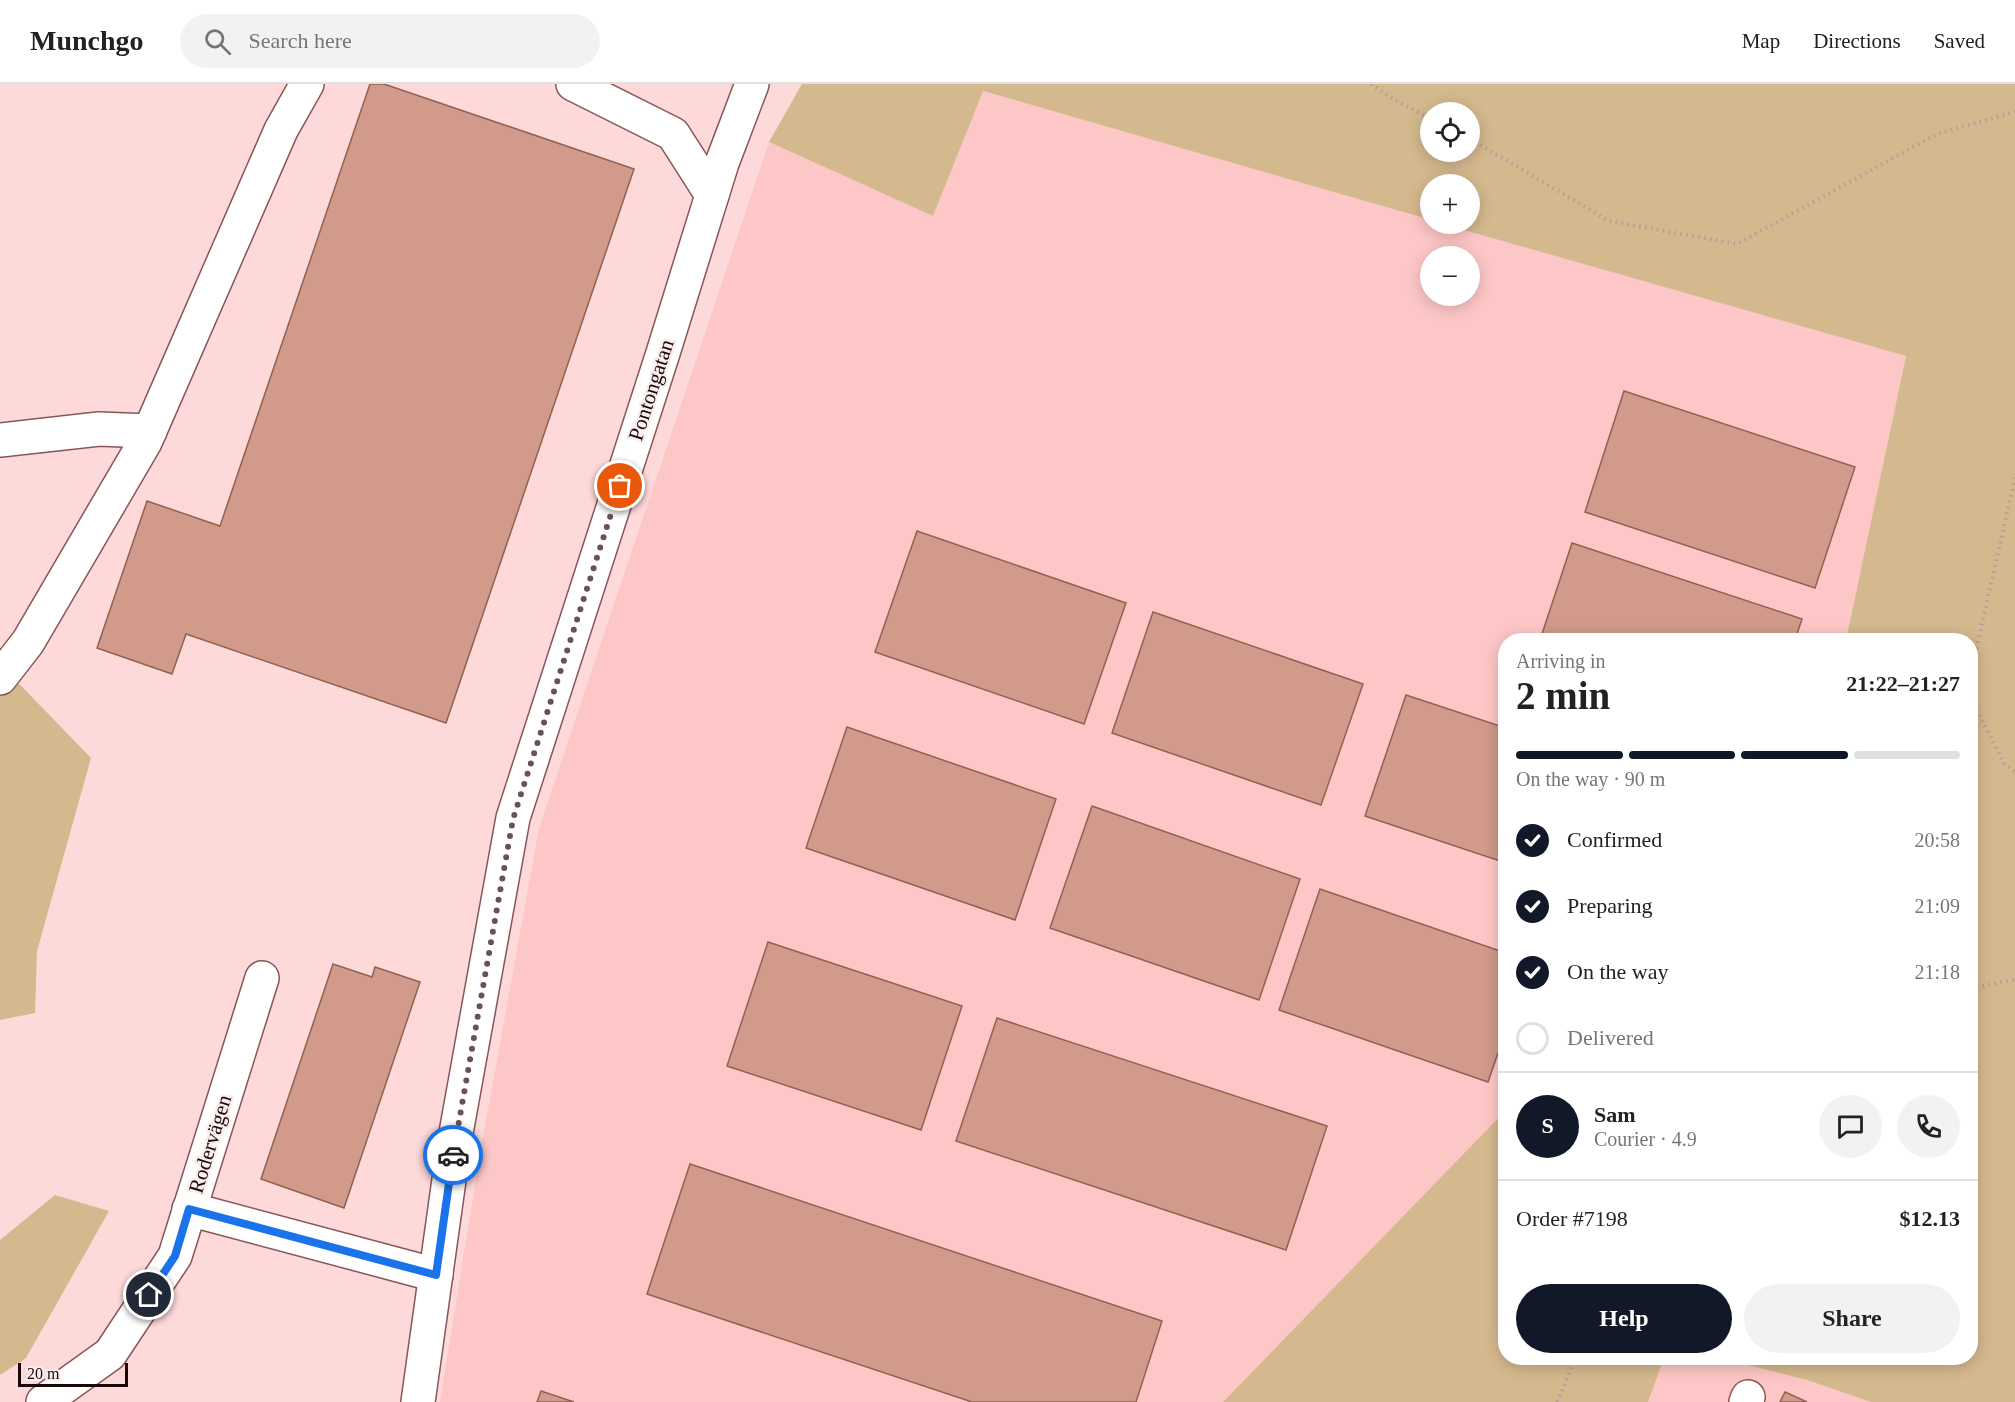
<!DOCTYPE html>
<html lang="en">
<head>
<meta charset="utf-8">
<style>
  :root { --surface:#fff; --page:#f2f2f2; --text:#222; --muted:#767676; --line:#e0e0e0; --accent:#111827 }
  body { margin:0; font-family:Georgia,serif; background:var(--page); color:var(--text); height:100vh; display:flex; flex-direction:column; font-size:22px; white-space:nowrap }
  * { box-sizing:border-box; margin:0 }
  p { font-size:20px; color:var(--muted) }
  .icon { flex:none; width:33px; height:33px; fill:none; stroke:currentColor; stroke-width:2; stroke-linecap:round; stroke-linejoin:round }
  .map { position:relative; flex:1; overflow:hidden }
  .details { position:absolute; left:1498px; top:549px; width:480px; height:732px; display:flex; flex-direction:column; background:var(--surface); border-radius:24px; box-shadow:0 3px 15px #0003 }
  .details>* { flex:none }
  .fabs { position:absolute; left:1420px; top:18px; display:grid; gap:12px }
  .fabs a { display:grid; place-items:center; width:60px; height:60px; border-radius:50%; background:var(--surface); box-shadow:0 3px 15px #0003; font-size:30px }
  .scale { position:absolute; left:18px; bottom:15px; width:110px; box-sizing:border-box; padding-left:6px; border:3px solid #1b0809; border-top:0; font-size:16px; line-height:21px; white-space:nowrap; color:#1b0809; -webkit-text-stroke:4px #faeded; paint-order:stroke }
  .pin { position:absolute; display:grid; place-items:center; width:51px; height:51px; color:#fff; margin:-26px; border:3px solid #fff; border-radius:50%; box-shadow:0 2px 6px #0007 }
  .courier { position:absolute; display:grid; place-items:center; width:60px; height:60px; margin:-30px; border:4px solid #1a73e8; border-radius:50%; background:#fff; color:#222; box-shadow:0 2px 8px #0007 }
  .summary em { font-style:normal; font-weight:700 }
  .summary div { display:flex; flex-direction:column-reverse }
  .summary { display:flex; align-items:center; justify-content:space-between; height:102px; padding:0 18px }
  h1 { font-size:39px; font-weight:700; line-height:45px }
  .bar { display:grid; grid-template-columns:repeat(4,1fr); gap:9px 6px; align-content:center; height:72px; padding:0 18px }
  .bar i { height:8px; border-radius:4px; background:var(--line) }
  .bar .selected { background:var(--accent) }
  .bar p { grid-column:span 4 }
  .line { display:flex; align-items:center; gap:15px; padding:0 18px; border-top:2px solid var(--line) }
  .line div { flex:1 }
  .round { display:grid; place-items:center; flex:none; width:63px; height:63px; border-radius:32px; background:var(--page) }
  ol { padding:0 18px; list-style:none }
  li { display:flex; align-items:center; gap:18px; height:66px }
  li p { margin-inline-start:auto }
  li .icon { padding:6px; border-radius:50%; background:var(--accent); color:#fff; stroke-width:4 }
  li:last-child { color:var(--muted) }
  li i { width:33px; height:33px; border:3px solid var(--line); border-radius:50% }
  .button { display:flex; gap:12px; margin-top:auto; padding:12px 18px }
  .button a { flex:1; height:69px; border-radius:36px; background:var(--accent); color:#fff; font-size:24px; font-weight:700; line-height:69px; text-align:center }
  .button a+a { background:var(--page); color:var(--text) }
  header { display:flex; align-items:center; gap:36px; box-sizing:border-box; height:84px; padding:0 30px; background:var(--surface); border-bottom:2px solid var(--line) }
  header strong { font-size:28px }
  nav { display:flex; gap:33px; margin-inline-start:auto; font-size:21px }
  .search { width:420px; height:54px; background:var(--page); display:flex; align-items:center; gap:15px; box-sizing:border-box; padding:0 21px; border-radius:33px; color:var(--muted); font-size:22px }
  .map>svg:first-child { display:block }
</style>
</head>
<body>
<header>
<strong>Munchgo</strong>
<div class="search"><svg class="icon" aria-label="search" viewBox="0 0 24 24"><circle cx="10" cy="10" r="6"/><path d="M15 15l6 6"/></svg>Search here</div>
<nav><a>Map</a><a>Directions</a><a>Saved</a></nav>
</header>
<div class="map">
<svg width="2015" height="1318" viewBox="0 0 2015 1318">
  <rect width="100%" height="100%" fill="#fed9d9"/>
  <g fill="#fec7c7" fill-rule="evenodd">
    <path d="M982 7 1431 136V140H1443L1906 272 1846 556H1506V1026L1223 1318H440L480 1070 539 744 769 58 933 132ZM1431 172H1470V212H1431Z"/>
    <path d="M1664 1274H1720L1807 1296 1871 1318H1648Z"/>
  </g>
  <g fill="#d5b98e" fill-rule="evenodd">
    <path d="M802 0H2015V1318H1871L1807 1296 1720 1274H1971V556H1846L1906 272 1443 140H1470V100H1431V136L983 7 933 132 769 58ZM1431 28H1470V68H1431Z"/>
    <path d="M0 580 91 674 37 867 35 929 0 936Z"/>
    <path d="M1506 1026V1274H1664L1648 1318H1223Z"/>
    <path d="M55 1111 109 1127 26 1274 0 1291V1156Z"/>
  </g>
  <g fill="#d19a8a" stroke="#926151" stroke-width="1.5">
    <path d="M370 0H384L634 85 446 639 186 550 172 590 97 564 147 417 220 442Z"/>
    <path d="M1624 307 1855 383 1815 504 1585 428Z"/>
    <path d="M917 447 1126 519 1084 640 875 568Z"/>
    <path d="M1572 459 1802 535 1795 556H1540Z"/>
    <path d="M1153 528 1363 600 1321 721 1112 649Z"/>
    <path d="M1406 611 1506 644V779L1365 732Z"/>
    <path d="M847 643 1056 715 1015 836 806 764Z"/>
    <path d="M1092 722 1300 795 1259 916 1050 844Z"/>
    <path d="M1320 805 1506 869V946L1488 998 1279 926Z"/>
    <path d="M768 858 962 922 921 1046 727 982Z"/>
    <path d="M333 880 372 893 375 883 420 898 344 1124 261 1095Z"/>
    <path d="M997 934 1327 1042 1286 1166 956 1057Z"/>
    <path d="M690 1080 1162 1237 1136 1318H972L647 1210Z"/>
    <path d="M541 1307 574 1318H537Z"/>
    <path d="M1785 1308 1807 1318H1780Z"/>
  </g>
  <g fill="none" stroke-linecap="round" stroke-linejoin="round">
    <g stroke="#895556" stroke-width="36">
      <g id="minor">
        <path d="M573 0 673 50 712 111"/>
        <path d="M0 356 99 345 150 347"/>
        <path d="M0 594 28 558 145 358 281 46 307 0"/>
        <path d="M189 1125 436 1191"/>
        <path d="M43 1318 110 1270 175 1172 262 894"/>
        <path d="M418 1318 454 1060 513 734 663 269 722 79 752 0"/>
        <path d="M1746 1318 1748 1313"/>
      </g>
    </g>
    <g stroke="#b9999a" stroke-width="4" stroke-dasharray="1.5 4.5" stroke-linecap="butt">
      <path d="M1371 0 1393 15 1431 35"/>
      <path d="M1470 55 1609 137 1737 160 1937 50 2015 28"/>
      <path d="M1971 588 2015 394"/>
      <path d="M1971 615 2004 679 2015 688"/>
      <path d="M1971 905 2015 895"/>
      <path d="M1557 1318 1573 1280 1579 1274"/>
    </g>
    <use href="#minor" stroke="#fff" stroke-width="33"/>
  </g>
  <g fill="none" stroke-linecap="round" stroke-linejoin="round">
    <path stroke="#6a5152" stroke-width="6" stroke-dasharray="0 10.8" d="M453 1071 513 735 620 402"/>
    <path stroke="#1a73e8" stroke-width="8" d="M149 1211 175 1172 189 1125 436 1191 453 1071"/>
  </g>
  <g text-anchor="middle" stroke-width="5" stroke-linejoin="round" paint-order="stroke">
    <g font-size="21" fill="#1b0809" stroke="#faeded">
      <text transform="translate(651 306) rotate(-72)" y="7">Pontongatan</text>
      <text transform="translate(210 1060) rotate(-73)" y="7">Rodervägen</text>
    </g>
  </g>
</svg>
<div class="fabs">
<a><svg class="icon" aria-label="locate" viewBox="0 0 24 24"><circle cx="12" cy="12" r="6"/><path d="M12 2v4M12 18v4M2 12h4M18 12h4"/></svg></a>
<a>+</a>
<a>−</a>
</div>
<div class="scale">20 m</div>
<div class="pin" style="left:620px;top:402px;background:#ea580c"><svg class="icon" aria-label="bag" viewBox="0 0 24 24"><path d="M5 8h14l-1 12H6zM9 8a3 3 0 0 1 6 0"/></svg></div>
<div class="pin" style="left:149px;top:1211px;background:#1f2937"><svg class="icon" aria-label="home" viewBox="0 0 24 24"><path d="M3 11l9-7 9 7M6 9v11h12V9"/></svg></div>
<div class="courier" style="left:453px;top:1071px"><svg class="icon" aria-label="car" viewBox="0 0 24 24"><path d="M5 17H2v-5l4-1 3-4h7l3 4 3 1v5h-3M9 17h6M6 11h13"/><circle cx="7" cy="17" r="2"/><circle cx="17" cy="17" r="2"/></svg></div>
<section class="details">
<div class="summary"><div><h1>2 min</h1><p>Arriving in</p></div><em>21:22–21:27</em></div>
<div class="bar"><i class="selected"></i><i class="selected"></i><i class="selected"></i><i></i><p>On the way · 90 m</p></div>
<ol>
<li><svg class="icon" aria-label="check" viewBox="0 0 24 24"><path d="M5 12l5 5 9-10"/></svg>Confirmed<p>20:58</p></li>
<li><svg class="icon" aria-label="check" viewBox="0 0 24 24"><path d="M5 12l5 5 9-10"/></svg>Preparing<p>21:09</p></li>
<li><svg class="icon" aria-label="check" viewBox="0 0 24 24"><path d="M5 12l5 5 9-10"/></svg>On the way<p>21:18</p></li>
<li><i></i>Delivered</li>
</ol>
<div class="line" style="height:108px"><b class="round" style="background:var(--accent);color:#fff">S</b><div><b>Sam</b><p>Courier · 4.9</p></div><a class="round"><svg class="icon" aria-label="chat" viewBox="0 0 24 24"><path d="M4 5h16v11H9l-5 4z"/></svg></a><a class="round"><svg class="icon" aria-label="phone" viewBox="0 0 24 24"><path d="M5 4h4l2 5-3 2q2 4 5 5l2-3 5 2v4C11 20 4 13 5 4z"/></svg></a></div>
<div class="line" style="height:78px"><div>Order #7198</div><b>$12.13</b></div>
<div class="button"><a>Help</a><a>Share</a></div>
</section>
</div>
</body>
</html>
